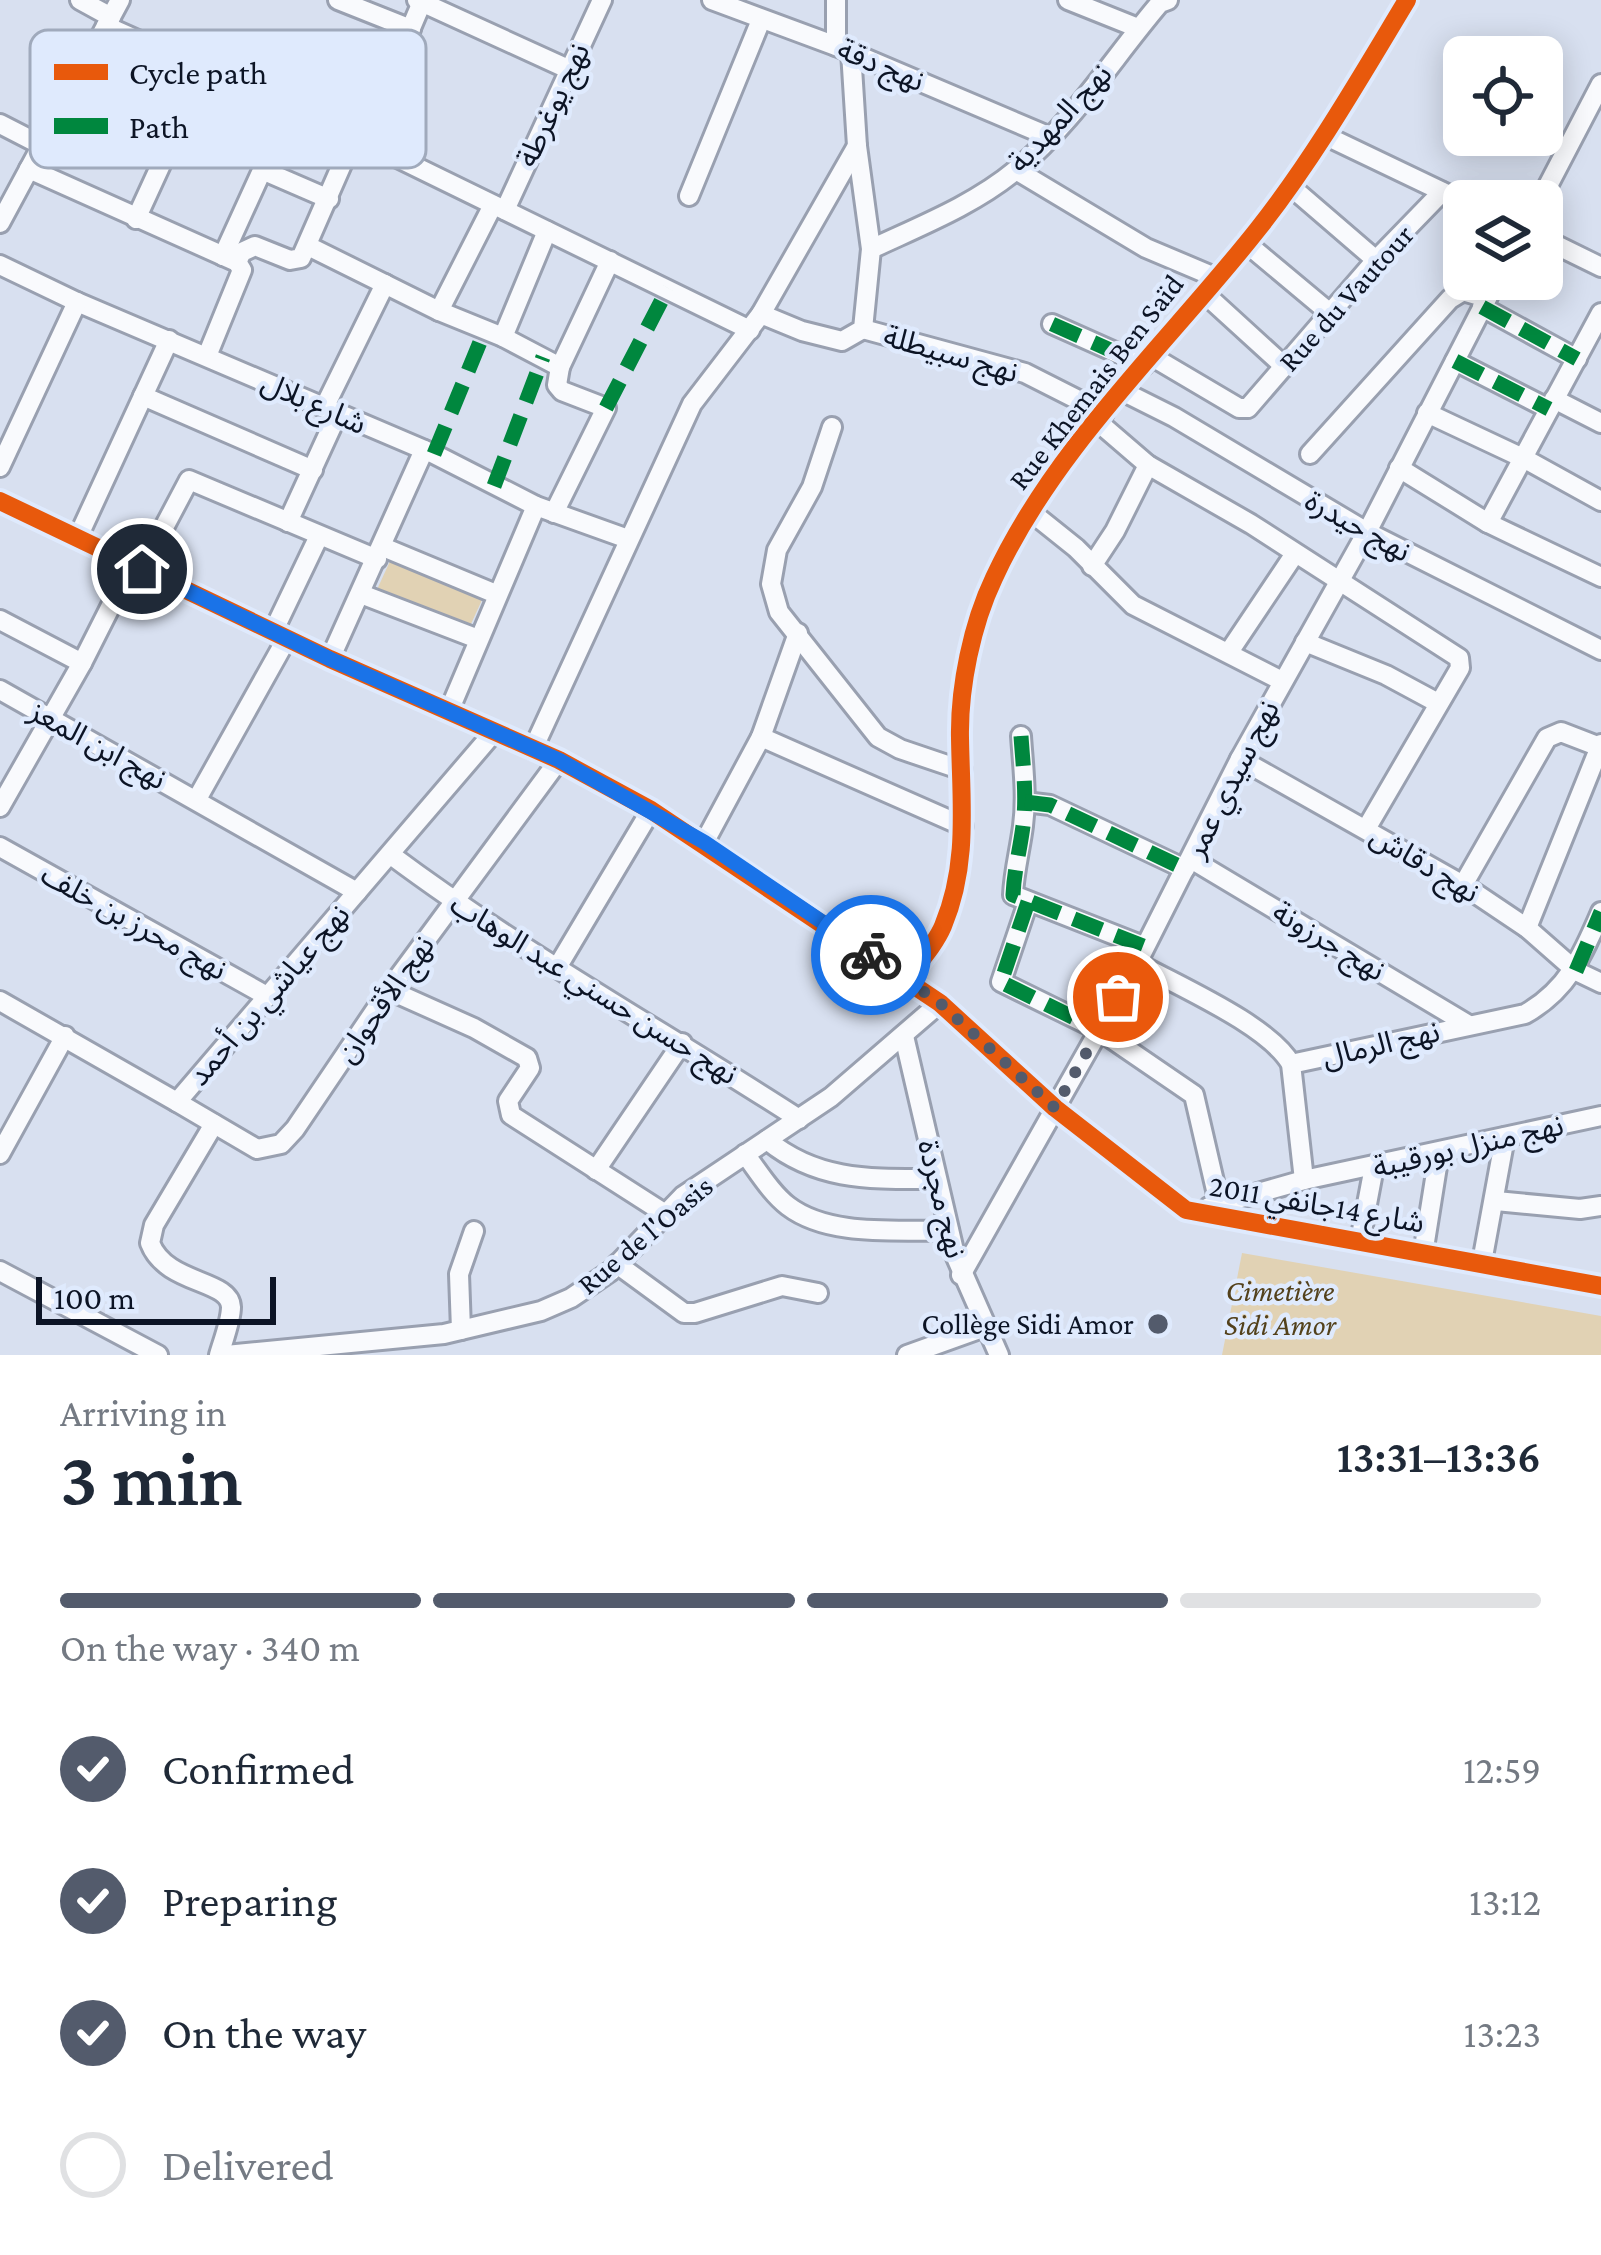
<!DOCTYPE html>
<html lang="en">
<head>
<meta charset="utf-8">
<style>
  :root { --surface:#fff; --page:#f2f2f3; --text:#1f2937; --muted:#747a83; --line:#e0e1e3; --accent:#535b6c }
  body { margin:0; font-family:"Crimson Pro","Noto Sans Arabic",serif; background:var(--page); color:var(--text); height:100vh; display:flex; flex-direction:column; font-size:45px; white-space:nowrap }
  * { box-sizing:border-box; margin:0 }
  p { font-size:39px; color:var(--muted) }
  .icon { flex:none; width:66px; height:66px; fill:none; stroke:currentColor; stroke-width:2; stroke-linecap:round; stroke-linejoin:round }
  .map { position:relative; height:1355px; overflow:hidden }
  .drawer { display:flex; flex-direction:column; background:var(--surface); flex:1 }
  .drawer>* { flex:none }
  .fabs { position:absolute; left:1443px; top:36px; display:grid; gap:24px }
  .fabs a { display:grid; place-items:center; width:120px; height:120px; border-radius:18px; background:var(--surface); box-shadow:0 6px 30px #0003; font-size:60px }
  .scale { position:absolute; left:36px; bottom:30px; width:240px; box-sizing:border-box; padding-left:12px; border:6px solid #0c1425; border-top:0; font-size:33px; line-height:42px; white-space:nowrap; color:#0c1425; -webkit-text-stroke:9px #dfeafd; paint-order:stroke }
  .pin { position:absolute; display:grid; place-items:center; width:102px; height:102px; color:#fff; margin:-51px; border:6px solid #fff; border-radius:50%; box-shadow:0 3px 12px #0007 }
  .courier { position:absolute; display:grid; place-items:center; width:120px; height:120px; margin:-60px; border:9px solid #1a73e8; border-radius:50%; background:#fff; color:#222; box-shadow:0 3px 15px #0007 }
  .overview em { font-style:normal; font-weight:600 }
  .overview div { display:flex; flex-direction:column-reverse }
  .overview { display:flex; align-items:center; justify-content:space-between; height:204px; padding:0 60px }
  h1 { font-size:78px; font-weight:600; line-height:90px }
  .bar { display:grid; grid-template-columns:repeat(4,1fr); gap:18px 12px; align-content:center; height:144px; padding:0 60px }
  .bar i { height:15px; border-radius:9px; background:var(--line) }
  .bar .selected { background:var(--accent) }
  .bar p { grid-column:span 4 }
  ol { padding:0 60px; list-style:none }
  li { display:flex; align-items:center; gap:36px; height:132px }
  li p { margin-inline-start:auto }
  li .icon { padding:12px; border-radius:50%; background:var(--accent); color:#fff; stroke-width:4 }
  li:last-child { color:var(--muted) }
  li i { width:66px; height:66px; border:6px solid var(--line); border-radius:50% }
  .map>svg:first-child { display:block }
</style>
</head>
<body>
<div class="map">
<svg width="1601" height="1355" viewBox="0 0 1601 1355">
  <rect width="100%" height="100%" fill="#d8e0f0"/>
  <g fill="#e1d2b4">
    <path d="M391 559 482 600 465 637 374 596Z"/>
    <path d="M1242 1253 1601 1316V1355H1222Z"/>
  </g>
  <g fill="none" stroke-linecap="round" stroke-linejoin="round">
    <g stroke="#99a0b0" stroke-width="24">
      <g id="minor">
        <path d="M80 0 111 17"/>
        <path d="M338 0 411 29"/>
        <path d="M417 0 568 69"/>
        <path d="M712 0 836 46 1048 136"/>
        <path d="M836 0V46"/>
        <path d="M1068 0 1138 28"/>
        <path d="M106 26 363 141 750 330"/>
        <path d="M0 124 41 145"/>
        <path d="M1324 135 1464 202"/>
        <path d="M363 141 422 2"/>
        <path d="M29 169 237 262 242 270 207 356"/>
        <path d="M262 170 329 199"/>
        <path d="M1016 170 1146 248 1217 278"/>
        <path d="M1290 186 1376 260"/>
        <path d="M689 196 761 20"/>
        <path d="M1540 201 1601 84"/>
        <path d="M493 205 439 311 503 337 560 367 610 261"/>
        <path d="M505 210 602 0"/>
        <path d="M136 219 204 71"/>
        <path d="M0 223 120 0"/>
        <path d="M1542 238 1601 267"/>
        <path d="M1246 243 1331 314"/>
        <path d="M308 246 439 311"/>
        <path d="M871 249C920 226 974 205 1016 170 1073 123 1113 58 1160 3L1168 0"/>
        <path d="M223 256 290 109"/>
        <path d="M237 262 242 252 255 246 290 260 301 258 354 137"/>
        <path d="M0 265 77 302 434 454 536 506 628 539"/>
        <path d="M1205 294 1285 367"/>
        <path d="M1482 307 1577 359"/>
        <path d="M761 314 857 146"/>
        <path d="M1052 324 1144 365"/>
        <path d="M863 329 1025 373 1104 413"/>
        <path d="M503 337 547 231"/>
        <path d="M1151 356 1239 408H1248L1376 260 1442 192"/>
        <path d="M1455 361 1549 409"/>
        <path d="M1122 391 1174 417 1367 532 1601 650"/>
        <path d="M143 396 313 470"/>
        <path d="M1554 399 1601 423"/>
        <path d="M324 408 385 284"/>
        <path d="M1427 413 1523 458 1601 501"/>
        <path d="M1098 422 1148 465 1251 524 1459 658 1460 668 1366 829"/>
        <path d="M832 427 812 487 777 550 771 584 779 612 878 737 900 749 962 770"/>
        <path d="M1310 454 1450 299 1463 291 1487 298"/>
        <path d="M0 467 77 302"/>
        <path d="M1399 468 1488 523 1601 577"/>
        <path d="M0 501 330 659 559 760 651 810 940 1003 1055 1108 1186 1210 1601 1286"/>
        <path d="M1031 512 1076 548 1133 605 1282 681"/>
        <path d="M554 513 606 408 562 391 557 385 560 367"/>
        <path d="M288 522 338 413"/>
        <path d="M1488 523 1601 313"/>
        <path d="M78 537 169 340"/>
        <path d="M383 547 496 594"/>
        <path d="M1092 566 1115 531 1148 465"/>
        <path d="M142 569 189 480 377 559"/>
        <path d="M361 594 478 639"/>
        <path d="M0 620 82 663"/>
        <path d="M273 632 319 536"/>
        <path d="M1305 642 1386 675 1438 703"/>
        <path d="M1229 652 1294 555"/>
        <path d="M330 659 424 450"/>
        <path d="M0 690 357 892"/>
        <path d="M449 711 536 506"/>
        <path d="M1021 736C1023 766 1027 796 1023 826 1020 850 1014 871 1013 895L1143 946"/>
        <path d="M761 737 963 826"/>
        <path d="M533 749 692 404 761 314 802 331 842 341 863 329 871 249 857 146 851 52"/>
        <path d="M1240 759 1463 885 1527 928 1576 971 1601 983"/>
        <path d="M197 799 287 638"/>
        <path d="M1025 802 1050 805 1185 869"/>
        <path d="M0 807 82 663 132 564"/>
        <path d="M704 843 761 737 798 633"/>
        <path d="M0 847 267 996"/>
        <path d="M391 855C521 952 663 1031 799 1119"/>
        <path d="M1191 859 1467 1024"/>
        <path d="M1463 885 1547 738 1561 732 1600 747"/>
        <path d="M1028 902 1001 982 1099 1030 1194 1095 1219 1203"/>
        <path d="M1527 928 1601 744"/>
        <path d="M1137 963C1178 986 1269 1025 1291 1064L1304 1180"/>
        <path d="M558 966 651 810"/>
        <path d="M906 979C919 962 935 945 943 926 969 864 961 803 960 738 959 687 972 624 994 578 1055 446 1169 342 1258 229 1314 158 1360 78 1407 0"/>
        <path d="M389 990 474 1028 527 1058 530 1068 508 1101 511 1115 664 1213"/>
        <path d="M0 1001 177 1102 494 732"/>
        <path d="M904 1036 955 1255 999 1355"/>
        <path d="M1291 1064 1525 1014C1568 990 1583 954 1601 912"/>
        <path d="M177 1102 257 1149 281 1144 295 1129 389 990 559 760"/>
        <path d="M214 1124 154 1225 150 1243C166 1285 230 1279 231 1307 231 1321 223 1341 219 1355"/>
        <path d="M767 1140C818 1182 873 1179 936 1179"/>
        <path d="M0 1154 65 1036"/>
        <path d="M745 1154C758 1171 771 1193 788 1206 830 1238 900 1229 949 1231"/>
        <path d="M596 1170 682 1043"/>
        <path d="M1496 1201 1580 1209 1601 1206"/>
        <path d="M1209 1207 1304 1180 1601 1116"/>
        <path d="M1360 1241 1374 1167"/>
        <path d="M1423 1254 1439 1154"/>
        <path d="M1482 1262 1505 1137"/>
        <path d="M617 1264 684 1313H695L782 1286 818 1293"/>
        <path d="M0 1271 158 1355"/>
        <path d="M961 1275 1137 963 1240 759 1367 532 1497 279"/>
        <path d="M461 1330 459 1274 474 1231"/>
        <path d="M226 1355 444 1334 541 1311 571 1298 611 1271 683 1196 831 1097 940 1003"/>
        <path d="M907 1355 985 1327"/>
      </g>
    </g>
    <use href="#minor" stroke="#f9fafd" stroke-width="18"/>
    <g stroke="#00873e" stroke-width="15" stroke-dasharray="30 15" stroke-linecap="butt">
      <path d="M1482 307 1577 359"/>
      <path d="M1052 324 1144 365"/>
      <path d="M1455 361 1549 409"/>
      <path d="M606 408 668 288"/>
      <path d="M434 454 485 330"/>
      <path d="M494 486 543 357"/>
      <path d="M1021 736C1023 766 1027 796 1023 826 1020 850 1014 871 1013 895L1143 946"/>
      <path d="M1025 802 1050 805 1185 869"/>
      <path d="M1028 902 1001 982 1099 1030"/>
      <path d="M1576 971 1601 912"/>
    </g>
    <g stroke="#dfeafd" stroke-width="26">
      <g id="cycleway">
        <path d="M0 501 330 659 559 760 651 810 940 1003 1055 1108 1186 1210 1601 1286"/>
        <path d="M906 979C919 962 935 945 943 926 969 864 961 803 960 738 959 687 972 624 994 578 1055 446 1169 342 1258 229 1314 158 1360 78 1407 0"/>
      </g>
    </g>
    <use href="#cycleway" stroke="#e8590c" stroke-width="18"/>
  </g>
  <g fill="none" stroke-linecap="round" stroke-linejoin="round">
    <path stroke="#535b6c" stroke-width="12" stroke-dasharray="0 21.6" d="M871 955 940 1003 1055 1108 1118 997"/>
    <path stroke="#1a73e8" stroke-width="15" d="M142 569 330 659 559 760 704 842 871 955"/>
  </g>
  <circle fill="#535b6c" stroke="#dfeafd" stroke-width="4.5" cx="1158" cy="1324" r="12"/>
  <g text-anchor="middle" stroke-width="9" stroke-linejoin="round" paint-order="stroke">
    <g font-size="30" fill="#0c1425" stroke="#dfeafd">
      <text transform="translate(881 65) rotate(23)" y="10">نهج دقة</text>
      <text transform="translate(553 105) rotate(-65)" y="10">نهج يوغرطة</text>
      <text transform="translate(1060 118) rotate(-47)" y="10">نهج المهدية</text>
      <text transform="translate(1346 298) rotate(-48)" y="10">Rue du Vautour</text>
      <text transform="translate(951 354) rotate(16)" y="10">نهج سبيطلة</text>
      <text transform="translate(1096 382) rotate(-52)" y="10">Rue Khemais Ben Saïd</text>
      <text transform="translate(314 403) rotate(24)" y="10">شارع بلال</text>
      <text transform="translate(1358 526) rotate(29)" y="10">نهج حيدرة</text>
      <text transform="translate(98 745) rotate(29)" y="10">نهج ابن المعز</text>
      <text transform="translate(1232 779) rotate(-63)" y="10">نهج سيدي عمر</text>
      <text transform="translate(1425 864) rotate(31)" y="10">نهج دقاش</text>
      <text transform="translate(134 922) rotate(29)" y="10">نهج محرز بن خلف</text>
      <text transform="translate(1329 941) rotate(31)" y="10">نهج جرزونة</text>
      <text transform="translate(594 989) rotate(32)" y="10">نهج حسن حسني عبد الوهاب</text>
      <text transform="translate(269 995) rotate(-49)" y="10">نهج عياشي بن أحمد</text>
      <text transform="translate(385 999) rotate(-55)" y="10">نهج الأقحوان</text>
      <text transform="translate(1381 1044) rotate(-13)" y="10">نهج الرمال</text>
      <text transform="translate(1468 1146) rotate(-13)" y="10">نهج منزل بورقيبة</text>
      <text transform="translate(942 1199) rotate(76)" y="10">نهج مجردة</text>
      <text transform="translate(1317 1204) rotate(10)" y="10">شارع 14جانفي 2011</text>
      <text transform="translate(645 1235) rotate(-40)" y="10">Rue de l'Oasis</text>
    </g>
    <g font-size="30" font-style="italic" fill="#53411b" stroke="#dfeafd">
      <text x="1280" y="1301">Cimetière<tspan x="1280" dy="34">Sidi Amor</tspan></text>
    </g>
    <g font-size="30" fill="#0c1425" stroke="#dfeafd" text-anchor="end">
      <text x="1134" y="1334">Collège Sidi Amor</text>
    </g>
  </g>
  <rect x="30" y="30" width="396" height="138" rx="18" fill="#dfeafd" stroke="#a0aabc" stroke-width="3"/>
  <rect x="54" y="64" width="54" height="16" fill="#e8590c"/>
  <rect x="54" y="118" width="54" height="16" fill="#00873e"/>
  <g font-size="33" fill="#0c1425">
    <text x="129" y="84">Cycle path</text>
    <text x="129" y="138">Path</text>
  </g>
</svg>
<div class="fabs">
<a><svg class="icon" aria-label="locate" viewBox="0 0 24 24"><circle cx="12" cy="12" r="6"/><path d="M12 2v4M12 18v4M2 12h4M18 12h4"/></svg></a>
<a><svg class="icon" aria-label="layers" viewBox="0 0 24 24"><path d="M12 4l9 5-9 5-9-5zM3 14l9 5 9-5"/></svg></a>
</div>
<div class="scale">100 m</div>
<div class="pin" style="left:1118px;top:997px;background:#ea580c"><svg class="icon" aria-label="bag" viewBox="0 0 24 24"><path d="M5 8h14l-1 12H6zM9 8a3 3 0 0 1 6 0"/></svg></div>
<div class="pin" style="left:142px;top:569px;background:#1f2937"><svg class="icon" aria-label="home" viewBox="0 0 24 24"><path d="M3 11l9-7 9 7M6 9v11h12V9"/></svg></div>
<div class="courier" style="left:871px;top:955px"><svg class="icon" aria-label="bike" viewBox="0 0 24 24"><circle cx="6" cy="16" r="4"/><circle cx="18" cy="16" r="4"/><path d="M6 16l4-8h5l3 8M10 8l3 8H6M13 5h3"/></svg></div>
</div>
<section class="drawer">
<div class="overview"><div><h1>3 min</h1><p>Arriving in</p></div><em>13:31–13:36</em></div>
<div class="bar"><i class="selected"></i><i class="selected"></i><i class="selected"></i><i></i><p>On the way · 340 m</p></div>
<ol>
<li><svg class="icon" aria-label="check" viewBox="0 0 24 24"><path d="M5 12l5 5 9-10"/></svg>Confirmed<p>12:59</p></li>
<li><svg class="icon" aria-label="check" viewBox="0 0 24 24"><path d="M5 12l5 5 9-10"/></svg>Preparing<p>13:12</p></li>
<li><svg class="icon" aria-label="check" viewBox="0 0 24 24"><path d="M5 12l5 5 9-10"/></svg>On the way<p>13:23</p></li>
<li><i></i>Delivered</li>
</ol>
</section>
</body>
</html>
